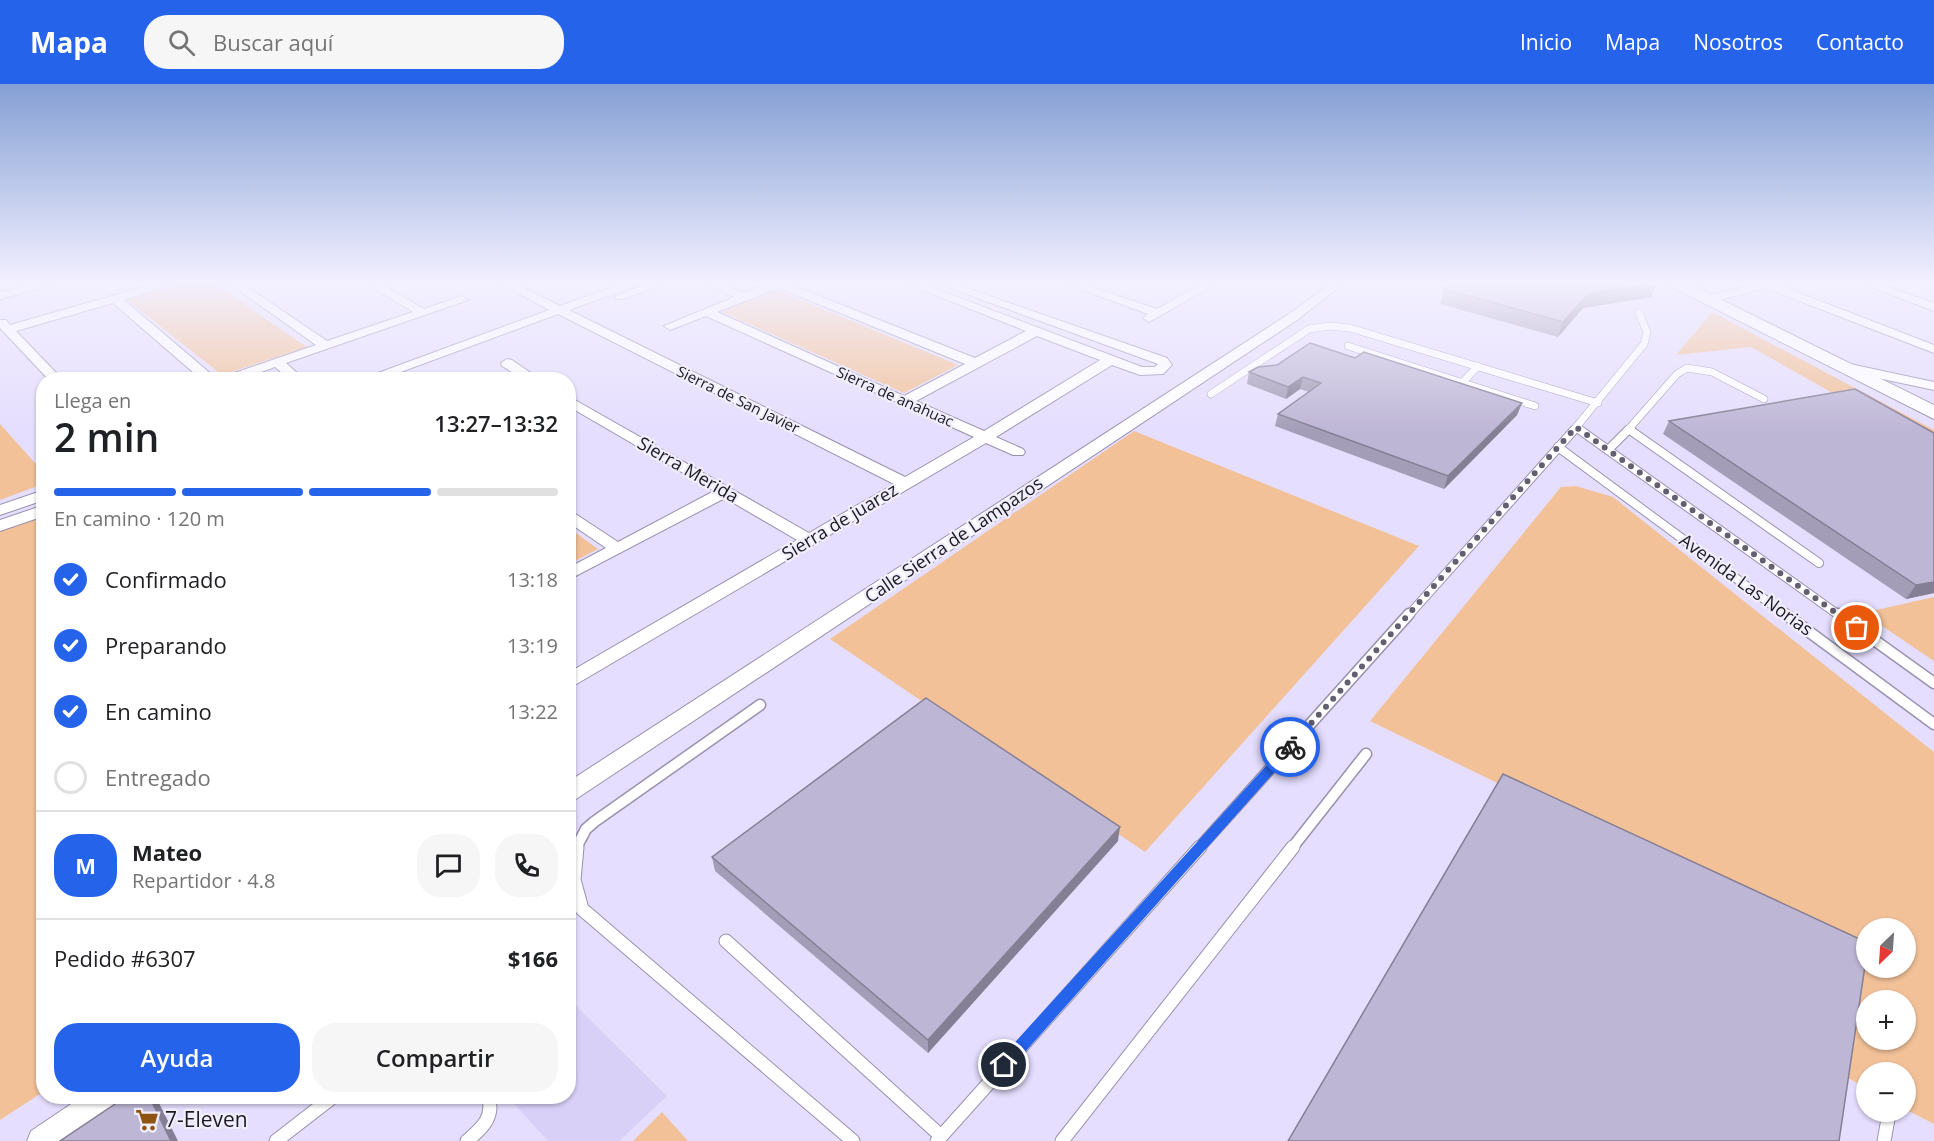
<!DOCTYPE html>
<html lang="es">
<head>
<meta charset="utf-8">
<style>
  :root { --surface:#fff; --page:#f6f6f6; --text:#202124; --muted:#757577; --line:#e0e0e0; --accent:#2563eb }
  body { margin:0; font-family:"Open Sans",sans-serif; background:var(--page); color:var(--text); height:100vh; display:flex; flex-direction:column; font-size:22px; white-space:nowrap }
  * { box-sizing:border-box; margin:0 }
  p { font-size:20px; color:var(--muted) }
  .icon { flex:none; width:33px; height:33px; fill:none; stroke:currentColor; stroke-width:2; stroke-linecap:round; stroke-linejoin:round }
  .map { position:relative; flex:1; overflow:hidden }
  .side { position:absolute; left:36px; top:288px; width:540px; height:732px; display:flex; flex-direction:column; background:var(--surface); border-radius:24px; box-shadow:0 2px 4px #0004 }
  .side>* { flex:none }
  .needle { width:39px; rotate:205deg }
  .fabs { position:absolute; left:1856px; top:834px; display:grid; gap:12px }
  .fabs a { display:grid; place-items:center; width:60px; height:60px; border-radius:50%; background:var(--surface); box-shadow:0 2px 4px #0004; font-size:30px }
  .pin { position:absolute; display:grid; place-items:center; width:51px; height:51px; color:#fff; margin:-26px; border:3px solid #fff; border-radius:50%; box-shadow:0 2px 6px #0007 }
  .courier { position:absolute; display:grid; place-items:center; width:60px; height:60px; margin:-30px; border:4px solid #2563eb; border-radius:50%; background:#fff; color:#222; box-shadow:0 2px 8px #0007 }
  .headline em { font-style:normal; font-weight:600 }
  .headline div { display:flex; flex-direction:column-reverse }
  .headline { display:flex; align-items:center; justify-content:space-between; height:102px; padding:0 18px }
  h1 { font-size:39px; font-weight:600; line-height:45px }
  .bar { display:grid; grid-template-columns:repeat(4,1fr); gap:9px 6px; align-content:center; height:72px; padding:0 18px }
  .bar i { height:8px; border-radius:4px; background:var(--line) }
  .bar .active { background:var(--accent) }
  .bar p { grid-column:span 4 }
  .line { display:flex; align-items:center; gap:15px; padding:0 18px; border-top:2px solid var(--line) }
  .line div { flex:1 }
  .round { display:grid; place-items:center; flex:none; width:63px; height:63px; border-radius:24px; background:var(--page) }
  ol { padding:0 18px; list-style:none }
  li { display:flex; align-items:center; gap:18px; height:66px }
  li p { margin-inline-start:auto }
  li .icon { padding:6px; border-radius:50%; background:var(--accent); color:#fff; stroke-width:4 }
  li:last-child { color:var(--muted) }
  li i { width:33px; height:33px; border:3px solid var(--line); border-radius:50% }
  .primary-button { display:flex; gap:12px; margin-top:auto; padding:12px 18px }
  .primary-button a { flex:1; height:69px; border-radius:24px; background:var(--accent); color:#fff; font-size:24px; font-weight:600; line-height:69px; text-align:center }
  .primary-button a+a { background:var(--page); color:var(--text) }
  header { display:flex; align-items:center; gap:36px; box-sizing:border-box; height:84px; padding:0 30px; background:var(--accent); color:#fff }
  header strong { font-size:28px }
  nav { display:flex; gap:33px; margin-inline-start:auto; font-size:21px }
  .search { width:420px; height:54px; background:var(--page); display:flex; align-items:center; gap:15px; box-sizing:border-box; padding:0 21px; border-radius:24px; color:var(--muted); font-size:22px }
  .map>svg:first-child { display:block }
</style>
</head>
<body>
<header>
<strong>Mapa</strong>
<div class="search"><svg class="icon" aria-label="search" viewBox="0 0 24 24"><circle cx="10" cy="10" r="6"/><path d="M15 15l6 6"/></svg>Buscar aquí</div>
<nav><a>Inicio</a><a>Mapa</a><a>Nosotros</a><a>Contacto</a></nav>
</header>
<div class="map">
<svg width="1934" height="1057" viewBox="0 0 1934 1057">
  <rect width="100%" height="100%" fill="#e5defe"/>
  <path fill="#d9d0f7" d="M569 915 667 1012 619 1057H548L508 1013 568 1012Z"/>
  <g fill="#f2c198" fill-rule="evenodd">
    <path d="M179 200H215L307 263 222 291 126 215Z"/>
    <path d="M777 206 958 281 904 309 722 228Z"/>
    <path d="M1712 228 1934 346V366L1751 263 1676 271Z"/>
    <path d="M0 340 44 389 43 400 0 416Z"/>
    <path d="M1134 347 1419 462 1145 768 830 555Z"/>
    <path d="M1576 402 1613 413 1934 668V1040L1905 1025V988H1866V1004L1837 988 1855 873 1370 637 1561 403ZM1866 844H1905V884H1866ZM1866 916H1905V956H1866Z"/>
    <path d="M43 430V1008L0 1036V447Z"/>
    <path d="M569 444 598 465 569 480Z"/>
    <path d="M1934 513V577L1863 529Z"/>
    <path d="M662 1028 688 1057H633Z"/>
  </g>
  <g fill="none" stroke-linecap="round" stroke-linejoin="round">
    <g stroke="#9891ae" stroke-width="8">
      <g id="lane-far3">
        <path d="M1348 262 1535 322"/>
        <path d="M1463 298 1478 282"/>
        <path d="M1211 310 1309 245 1329 242 1350 244 1598 319"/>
        <path d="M1576 343 1582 347"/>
        <path d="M1629 345 1632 347"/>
        <path d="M1573 347 1644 260 1647 248 1639 229"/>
        <path d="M1627 347 1677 290 1687 284 1712 288 1764 315"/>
      </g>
    </g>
    <g stroke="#9891ae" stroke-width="10">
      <g id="lane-far2">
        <path d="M1580 346 1840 532"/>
        <path d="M1630 346 1819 479"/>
        <path d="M1558 363 1787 532"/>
        <path d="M1608 366 1628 346"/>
        <path d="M1408 532 1574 346"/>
      </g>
    </g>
    <g stroke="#9891ae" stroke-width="13">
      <g id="lane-far1">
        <path d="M1785 530 1934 640"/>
        <path d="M1838 530 1934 599"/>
        <path d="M576 764 586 745 594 738 760 621"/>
        <path d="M1199 764 1409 530"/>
        <path d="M1292 764 1366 670"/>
      </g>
    </g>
    <g stroke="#9891ae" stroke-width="15">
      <g id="lane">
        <path d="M577 763 574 796 582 825 853 1057"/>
        <path d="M726 857 941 1052"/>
        <path d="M276 1057 334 1012"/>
        <path d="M467 1057C482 1044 495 1033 488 1012"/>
        <path d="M937 1057 1200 763"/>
        <path d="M1062 1057 1293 763"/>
        <path d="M1884 1057 1888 1035"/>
      </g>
    </g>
    <g stroke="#9891ae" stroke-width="2">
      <g id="street">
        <path d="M34 200H52L50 202 0 215V208Z"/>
        <path d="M154 200H172L124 216 217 295 316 261 230 200H243L327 257 413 228 367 200H381L424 225 462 212 468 216 286 279 305 296H290L275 283 238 296H202L113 219 16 247 63 296H49L0 244V236H6L10 241Z"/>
        <path d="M501 200H515L560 222 621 200H637L635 202 569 226 905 393 974 353 706 232 670 246 664 242 734 213 707 200H722L744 209 768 200H789L975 274 1026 247 907 200H923L1142 283H1155L1158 280 939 200H955L1167 274 1172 281 1163 290 1140 291 1112 281 996 353 1023 365 1025 368 1023 371H1013L986 359 568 605V589L797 456 725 414 568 496V484L606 464 568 438V425L618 458 714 407 568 322V312L809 449 894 400 558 230 379 296H359L549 226ZM779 204 965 280 904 312 717 228ZM1037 252 1100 276 984 347 916 317Z"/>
        <path d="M647 200H663L624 215H616L614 213Z"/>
        <path d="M1066 200H1083L1157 225 1202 200H1216L1149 238 1143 234 1148 230Z"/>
        <path d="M1330 200H1343L1297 236 576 715 568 717V698L1289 230Z"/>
        <path d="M1755 200H1776L1934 261V269L1766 204 1708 219 1702 215 1704 213Z"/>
        <path d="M1863 200H1879L1934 219V227Z"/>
        <path d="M507 275 512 276 541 296H525L502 282 501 279Z"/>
        <path d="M1850 280 1934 298V306L1845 287 1843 284 1845 281Z"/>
        <path d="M44 406V416L0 431V421Z"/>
        <path d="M44 421V432L0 447V436Z"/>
        <path d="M83 1012H122L118 1022 66 1057H27L31 1047Z"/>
      </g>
    </g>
    <g stroke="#9891ae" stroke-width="2">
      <path id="secondary" d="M1670 200H1690L1934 321V335L1672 203Z"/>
    </g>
    <use href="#lane-far3" stroke="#fff" stroke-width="7"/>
    <use href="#lane-far2" stroke="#fff" stroke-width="8"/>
    <use href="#lane-far1" stroke="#fff" stroke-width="10"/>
    <use href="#lane" stroke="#fff" stroke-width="13"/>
    <use href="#street" fill="#fff" fill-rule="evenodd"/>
    <use href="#secondary" fill="#fff" fill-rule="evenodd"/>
  </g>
  <g fill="#a39db7">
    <path d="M1444 205 1651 213 1583 224 1558 253 1440 220Z"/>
    <path d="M1355 274 1522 319 1517 331 1444 405 1275 342 1278 330 1309 308 1300 305 1286 315 1247 300 1249 288Z"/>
    <path d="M1669 337 1934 349V509L1906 515 1663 350Z"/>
    <path d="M1118 757 928 969 715 787 712 773Z"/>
  </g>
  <g fill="#857f95">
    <path d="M1651 200H1657L1651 213 1583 224 1558 253 1563 238 1589 209Z"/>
    <path d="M1303 293 1300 305 1286 315 1288 303Z"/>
    <path d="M1522 319 1517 331 1444 405 1448 392Z"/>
    <path d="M1934 498V509L1906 515 1916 501Z"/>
    <path d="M1120 743 1118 757 928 969V956Z"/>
    <path d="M149 1012H155L157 1015 178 1057H171Z"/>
  </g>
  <g fill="#beb6d5" stroke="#857f95" stroke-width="1.5">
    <path d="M1451 200H1651L1589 209 1563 238 1444 205Z"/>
    <path d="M1310 259 1355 274 1364 268 1522 319 1448 392 1278 330 1321 299 1303 293 1288 303 1249 288 1258 283 1277 281Z"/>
    <path d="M1855 305 1934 349V498L1916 501 1669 337Z"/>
    <path d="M926 614 1120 743 928 956 712 773Z"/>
    <path d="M1503 690 1866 858V875L1839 1057H1288Z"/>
    <path d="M127 1012H149L171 1057H60Z"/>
  </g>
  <linearGradient id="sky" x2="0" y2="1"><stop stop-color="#85a0d5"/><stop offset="0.57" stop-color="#f3f0ff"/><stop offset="1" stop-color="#f3f0ff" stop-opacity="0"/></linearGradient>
  <rect width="1934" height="348" fill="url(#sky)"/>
  <path fill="#2563eb" d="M1290 659 1294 660V666L1009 986 1004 988 999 986 997 981 999 976 1286 660Z"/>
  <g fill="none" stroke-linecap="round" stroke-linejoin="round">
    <path stroke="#635f71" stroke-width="6" stroke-dasharray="0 10.8" d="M1290 663 1576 343 1857 544"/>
  </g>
  <defs>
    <g id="supermarket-bare" transform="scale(1.8)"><path d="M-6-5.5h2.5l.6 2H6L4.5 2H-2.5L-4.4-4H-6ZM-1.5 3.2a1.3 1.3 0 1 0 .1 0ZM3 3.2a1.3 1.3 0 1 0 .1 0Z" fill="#8f5411" stroke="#f1eefb" stroke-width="2.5" paint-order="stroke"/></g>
  </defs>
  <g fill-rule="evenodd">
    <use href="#supermarket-bare" x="147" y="1036"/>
  </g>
  <g text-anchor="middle" stroke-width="4.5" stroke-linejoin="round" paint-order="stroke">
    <g font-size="15" fill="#1d1a25" stroke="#f1eefb">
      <text transform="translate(895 313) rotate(24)" y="5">Sierra de anahuac</text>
      <text transform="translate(738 316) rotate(26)" y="5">Sierra de San Javier</text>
    </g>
    <g font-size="18" fill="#1d1a25" stroke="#f1eefb">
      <text transform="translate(688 386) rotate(30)" y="6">Sierra Merida</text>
      <text transform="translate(840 438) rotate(-31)" y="6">Sierra de juarez</text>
      <text transform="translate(954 456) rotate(-34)" y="6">Calle Sierra de Lampazos</text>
      <text transform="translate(1746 501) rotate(36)" y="6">Avenida Las Norias</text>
    </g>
    <g font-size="21" fill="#1d1a25" stroke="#f1eefb" text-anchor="start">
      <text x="165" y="1043">7-Eleven</text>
    </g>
  </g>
</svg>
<div class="fabs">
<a><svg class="needle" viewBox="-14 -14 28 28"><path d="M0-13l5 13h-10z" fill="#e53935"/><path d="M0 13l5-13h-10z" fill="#757577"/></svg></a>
<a>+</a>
<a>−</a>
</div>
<div class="pin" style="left:1857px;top:544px;background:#ea580c"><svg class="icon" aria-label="bag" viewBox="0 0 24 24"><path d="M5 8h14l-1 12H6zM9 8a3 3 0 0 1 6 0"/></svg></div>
<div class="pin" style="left:1004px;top:981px;background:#1f2937"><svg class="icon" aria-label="home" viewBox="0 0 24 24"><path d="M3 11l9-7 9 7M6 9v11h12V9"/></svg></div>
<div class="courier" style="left:1290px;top:663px"><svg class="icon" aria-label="bike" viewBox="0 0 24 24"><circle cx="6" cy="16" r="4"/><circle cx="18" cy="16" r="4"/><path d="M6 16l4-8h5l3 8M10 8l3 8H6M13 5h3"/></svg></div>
<section class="side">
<div class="headline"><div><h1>2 min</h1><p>Llega en</p></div><em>13:27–13:32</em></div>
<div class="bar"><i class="active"></i><i class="active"></i><i class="active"></i><i></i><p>En camino · 120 m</p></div>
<ol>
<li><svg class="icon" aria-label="check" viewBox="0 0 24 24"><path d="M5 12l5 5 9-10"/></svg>Confirmado<p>13:18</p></li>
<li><svg class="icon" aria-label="check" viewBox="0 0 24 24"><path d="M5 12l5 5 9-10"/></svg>Preparando<p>13:19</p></li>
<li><svg class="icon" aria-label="check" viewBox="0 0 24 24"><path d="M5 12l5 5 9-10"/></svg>En camino<p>13:22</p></li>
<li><i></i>Entregado</li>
</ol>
<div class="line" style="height:108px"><b class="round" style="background:var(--accent);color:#fff">M</b><div><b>Mateo</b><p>Repartidor · 4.8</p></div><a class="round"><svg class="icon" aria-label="chat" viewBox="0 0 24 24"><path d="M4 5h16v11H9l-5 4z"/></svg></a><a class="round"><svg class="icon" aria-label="phone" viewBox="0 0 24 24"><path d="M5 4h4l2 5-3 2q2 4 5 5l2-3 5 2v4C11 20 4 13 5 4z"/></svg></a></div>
<div class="line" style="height:78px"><div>Pedido #6307</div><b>$166</b></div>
<div class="primary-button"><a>Ayuda</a><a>Compartir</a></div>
</section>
</div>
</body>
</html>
